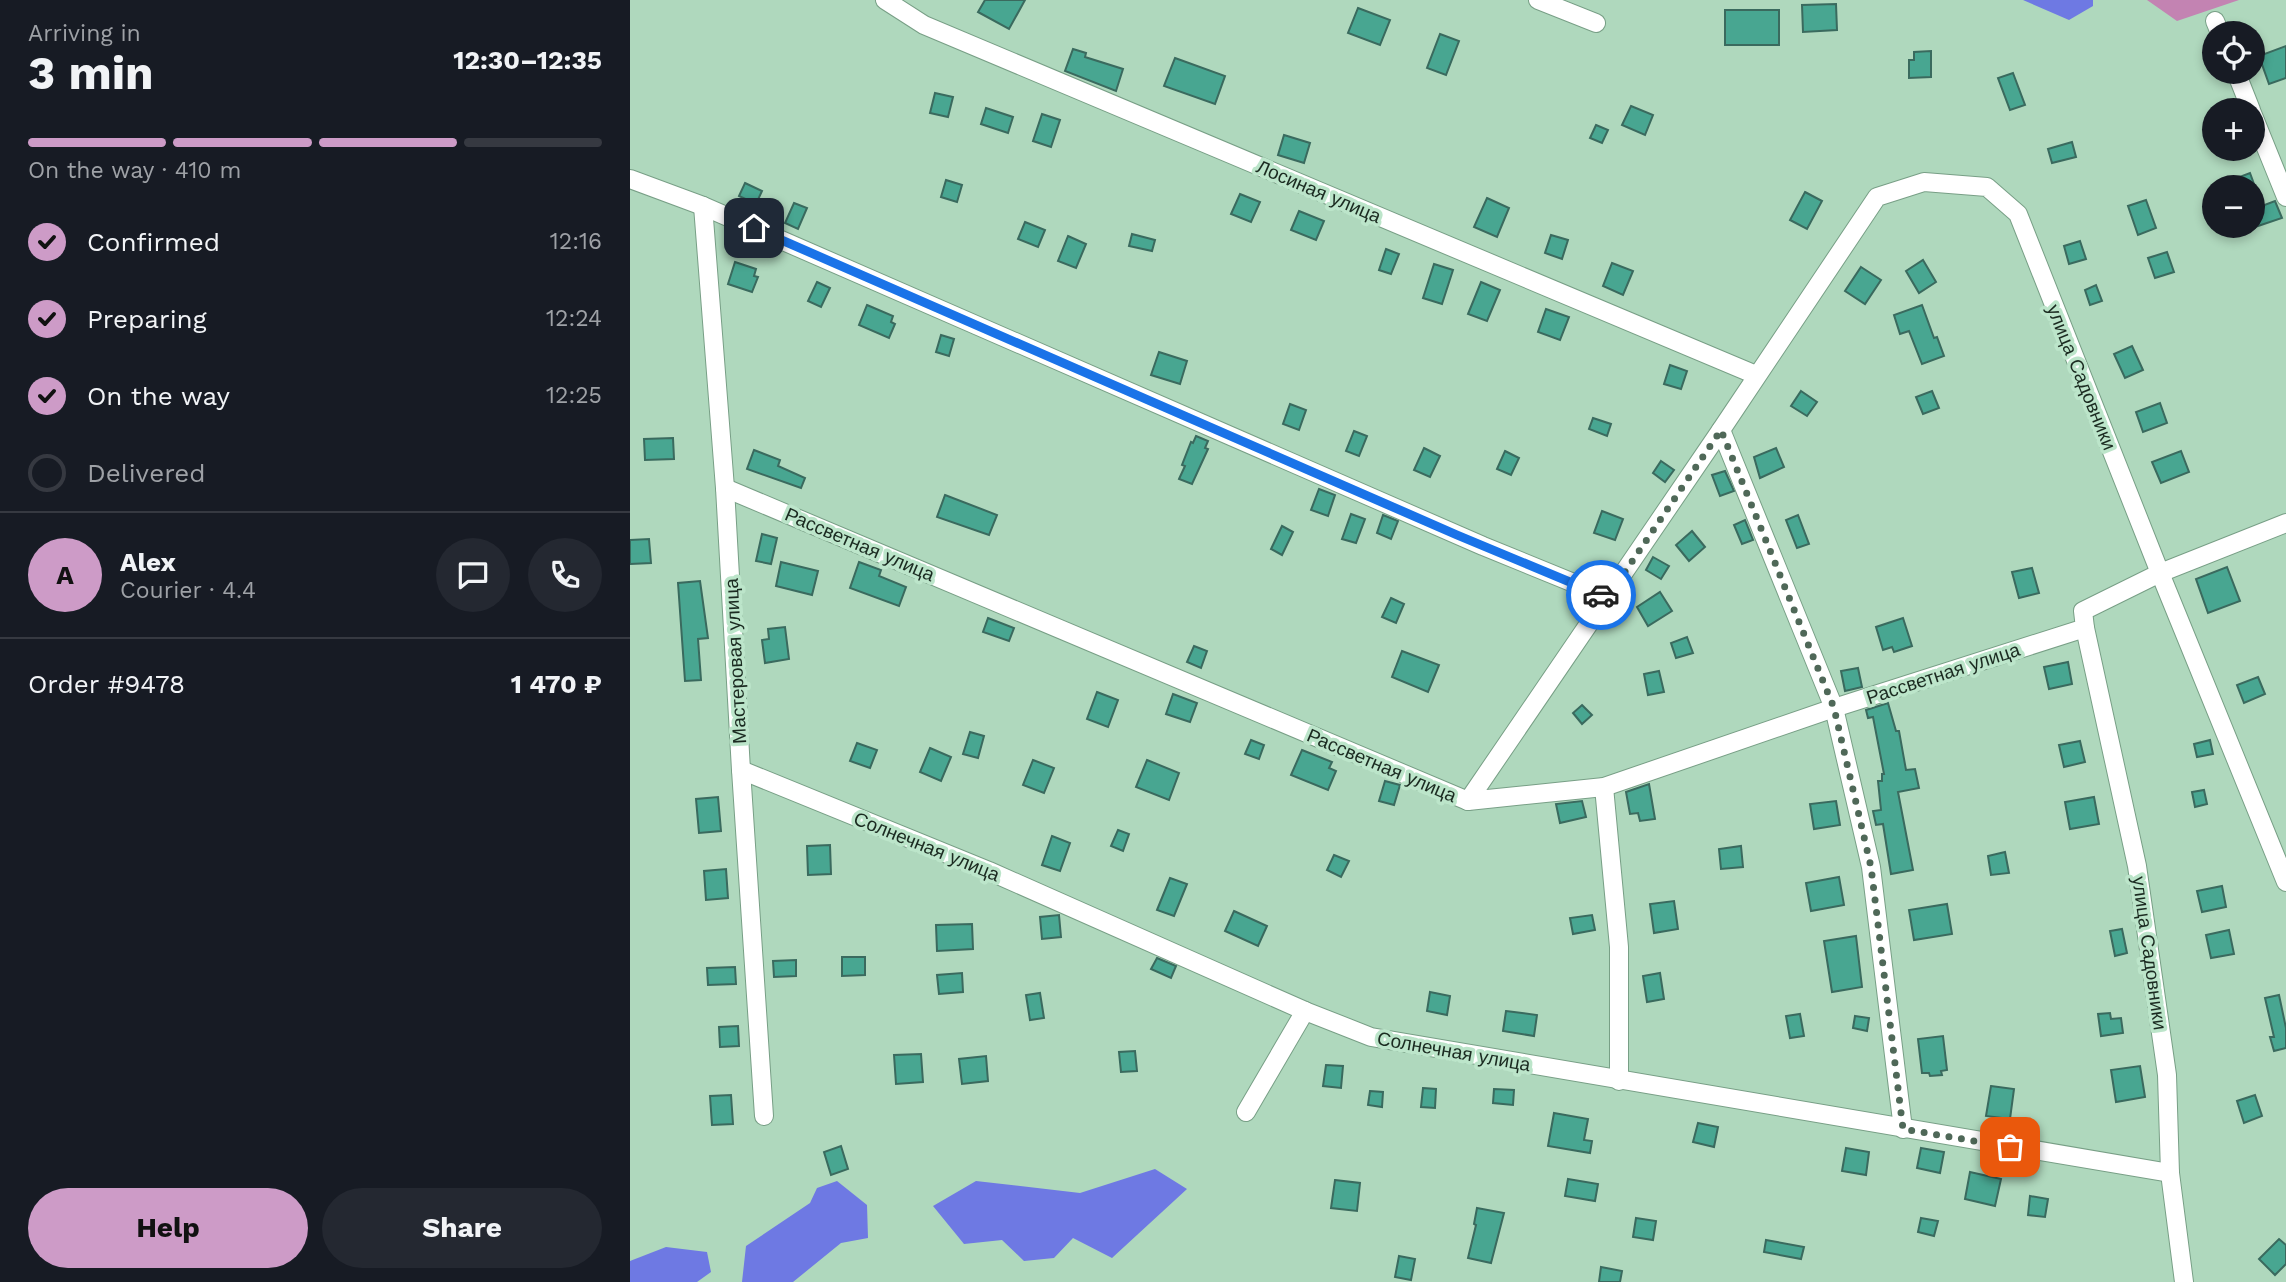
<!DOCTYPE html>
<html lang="en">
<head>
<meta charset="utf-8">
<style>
  :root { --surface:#171b24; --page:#242831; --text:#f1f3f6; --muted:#9ea1a6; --line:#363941; --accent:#cd9bc7 }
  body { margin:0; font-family:"Work Sans",sans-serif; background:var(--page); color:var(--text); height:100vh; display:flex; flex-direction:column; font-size:26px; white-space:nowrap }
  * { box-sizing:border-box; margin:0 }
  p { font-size:23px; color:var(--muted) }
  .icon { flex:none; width:38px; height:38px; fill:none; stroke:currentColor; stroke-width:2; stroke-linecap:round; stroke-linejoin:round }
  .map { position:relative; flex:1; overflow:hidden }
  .drawer { display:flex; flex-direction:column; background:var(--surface); width:630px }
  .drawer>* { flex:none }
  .tools { position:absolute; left:1572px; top:21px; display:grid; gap:14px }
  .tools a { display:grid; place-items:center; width:63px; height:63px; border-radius:50%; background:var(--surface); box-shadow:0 4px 10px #0003; font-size:35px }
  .pin { position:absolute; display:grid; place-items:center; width:60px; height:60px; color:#fff; margin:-30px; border-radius:14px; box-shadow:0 4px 10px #0006 }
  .courier { position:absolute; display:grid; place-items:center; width:70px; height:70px; margin:-35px; border:5px solid #1a73e8; border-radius:50%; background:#fff; color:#222; box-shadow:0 2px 9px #0007 }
  .overview em { font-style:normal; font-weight:700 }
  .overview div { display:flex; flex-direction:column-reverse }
  .overview { display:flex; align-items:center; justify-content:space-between; height:119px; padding:0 28px }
  h1 { font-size:46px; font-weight:700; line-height:52px }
  .bar { display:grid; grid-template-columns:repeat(4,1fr); gap:10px 7px; align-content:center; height:84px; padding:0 28px }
  .bar i { height:9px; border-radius:5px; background:var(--line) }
  .bar .active { background:var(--accent) }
  .bar p { grid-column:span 4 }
  .line { display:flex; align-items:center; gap:18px; padding:0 28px; border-top:2px solid var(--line) }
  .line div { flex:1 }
  .round { display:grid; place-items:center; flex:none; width:74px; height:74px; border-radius:37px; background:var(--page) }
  ol { padding:0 28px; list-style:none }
  li { display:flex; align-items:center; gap:21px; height:77px }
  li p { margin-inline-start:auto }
  li .icon { padding:7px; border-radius:50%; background:var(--accent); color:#111; stroke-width:4 }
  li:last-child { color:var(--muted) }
  li i { width:38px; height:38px; border:4px solid var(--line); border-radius:50% }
  .action { display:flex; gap:14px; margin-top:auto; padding:14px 28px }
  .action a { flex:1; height:80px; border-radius:42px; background:var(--accent); color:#111; font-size:28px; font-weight:700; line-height:80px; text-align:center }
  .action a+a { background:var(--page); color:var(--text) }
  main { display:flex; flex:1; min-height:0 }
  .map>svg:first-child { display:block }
</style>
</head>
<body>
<main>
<section class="drawer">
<div class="overview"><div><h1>3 min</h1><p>Arriving in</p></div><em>12:30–12:35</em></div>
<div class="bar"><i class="active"></i><i class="active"></i><i class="active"></i><i></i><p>On the way · 410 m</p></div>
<ol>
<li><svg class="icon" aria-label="check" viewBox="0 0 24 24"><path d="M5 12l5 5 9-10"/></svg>Confirmed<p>12:16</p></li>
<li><svg class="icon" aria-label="check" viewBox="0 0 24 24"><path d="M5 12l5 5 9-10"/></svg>Preparing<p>12:24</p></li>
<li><svg class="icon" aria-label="check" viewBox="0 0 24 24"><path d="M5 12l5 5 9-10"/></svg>On the way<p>12:25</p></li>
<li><i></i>Delivered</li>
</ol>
<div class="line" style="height:126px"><b class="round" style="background:var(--accent);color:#111">A</b><div><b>Alex</b><p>Courier · 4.4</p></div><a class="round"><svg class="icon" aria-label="chat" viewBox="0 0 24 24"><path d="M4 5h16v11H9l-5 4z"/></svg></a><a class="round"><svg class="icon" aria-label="phone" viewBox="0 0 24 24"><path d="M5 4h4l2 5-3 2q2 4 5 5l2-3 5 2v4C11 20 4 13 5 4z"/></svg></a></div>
<div class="line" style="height:91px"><div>Order #9478</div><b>1 470 ₽</b></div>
<div class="action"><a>Help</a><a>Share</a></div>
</section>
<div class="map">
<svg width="1656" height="1282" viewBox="0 0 1656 1282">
  <rect width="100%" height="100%" fill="#afd8bd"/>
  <path fill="#c383b2" d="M1517 0H1609L1547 21Z"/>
  <g fill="#6e79e3">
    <path d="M1393 0H1463V6L1439 20Z"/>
    <path d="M525 1169 557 1189 482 1258 443 1238 424 1258 394 1261 372 1240 334 1244 303 1206 346 1181 450 1193Z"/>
    <path d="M207 1181 237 1205 238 1238 211 1243 163 1282H112L116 1246 180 1203 187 1188Z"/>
    <path d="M36 1247 77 1252 81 1272 67 1282H0V1261Z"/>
  </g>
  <g fill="#48a691" stroke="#3a6a5e" stroke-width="2">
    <path d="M355 0H395L379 29 348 12Z"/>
    <path d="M1206 4 1207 30 1173 32 1172 5Z"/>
    <path d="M728 8 760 20 750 45 718 33Z"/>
    <rect x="1095" y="10" width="54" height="35"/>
    <path d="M810 34 829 41 816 75 797 68Z"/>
    <path d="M1656 46V78L1639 84 1629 56Z"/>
    <path d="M443 49 456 53 455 57 493 69 486 91 435 71Z"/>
    <path d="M1301 51V77L1279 78V60H1284V52Z"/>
    <path d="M545 58 595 76 585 104 534 86Z"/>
    <path d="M1383 73 1395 105 1380 110 1368 78Z"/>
    <path d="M305 93 323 97 318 117 300 113Z"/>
    <path d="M1001 106 1023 115 1015 135 992 125Z"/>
    <path d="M356 108 383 117 378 133 351 124Z"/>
    <path d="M412 114 430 120 421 147 403 141Z"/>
    <path d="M966 125 978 130 972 143 960 138Z"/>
    <path d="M654 135 680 143 674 163 648 155Z"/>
    <path d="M1442 142 1446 157 1422 163 1418 149Z"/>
    <path d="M1620 173 1632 206 1645 201 1652 218 1622 228V187L1586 186Z"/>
    <path d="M316 180 332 185 327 202 311 197Z"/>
    <path d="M115 183 132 191 126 204 109 196Z"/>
    <path d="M1175 192 1192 201 1177 229 1160 220Z"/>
    <path d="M610 194 630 202 621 222 601 214Z"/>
    <path d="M857 198 879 208 867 237 844 227Z"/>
    <path d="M1516 200 1526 228 1508 235 1498 206Z"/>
    <path d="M164 203 177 208 168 229 155 223Z"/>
    <path d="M669 211 694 221 686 240 661 230Z"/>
    <path d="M395 222 415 230 408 247 388 239Z"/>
    <path d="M502 234 525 240 522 251 499 246Z"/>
    <path d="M921 235 938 240 932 259 915 253Z"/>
    <path d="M438 236 456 244 446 268 428 261Z"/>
    <path d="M1450 241 1456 259 1439 264 1434 246Z"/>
    <path d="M756 249 769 254 761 274 749 270Z"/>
    <path d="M1537 252 1544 272 1525 278 1518 258Z"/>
    <path d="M1293 260 1306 282 1289 293 1276 271Z"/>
    <path d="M105 262 126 269 124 276 128 277 122 292 98 284Z"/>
    <path d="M982 263 1003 271 993 295 973 286Z"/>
    <path d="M804 264 823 270 812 304 793 298Z"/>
    <path d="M1231 267 1251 280 1235 304 1215 291Z"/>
    <path d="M187 282 200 288 191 307 178 301Z"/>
    <path d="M851 282 870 290 857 321 838 314Z"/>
    <path d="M1466 285 1472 301 1460 305 1455 290Z"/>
    <path d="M237 305 263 316 261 322 265 324 259 338 229 325Z"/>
    <path d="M1292 305 1304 338 1307 337 1314 356 1292 364 1279 331 1270 334 1264 315Z"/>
    <path d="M916 309 939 317 930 340 908 332Z"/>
    <path d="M311 335 324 339 319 356 306 352Z"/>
    <path d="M1502 346 1513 370 1495 378 1484 354Z"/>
    <path d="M529 352 557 361 550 384 521 375Z"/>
    <path d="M1040 365 1057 371 1051 389 1034 384Z"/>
    <path d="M1171 391 1187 402 1177 416 1161 406Z"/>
    <path d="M1302 391 1309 408 1293 414 1286 397Z"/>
    <path d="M1530 403 1537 423 1513 432 1506 412Z"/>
    <path d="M660 404 676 410 669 430 653 424Z"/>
    <path d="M963 418 981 424 977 436 959 429Z"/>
    <path d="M724 431 737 436 729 456 716 451Z"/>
    <path d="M566 436 578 441 575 448 578 449 562 484 549 479 555 466 552 465 561 442 563 443Z"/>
    <path d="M43 438 44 459 15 460 14 439Z"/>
    <path d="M794 448 810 456 800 477 784 470Z"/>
    <path d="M1146 448 1154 467 1130 478 1124 457Z"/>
    <path d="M124 450 150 460 148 466 175 478 171 488 117 469Z"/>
    <path d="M875 451 889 458 881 475 867 469Z"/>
    <path d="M1551 451 1559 472 1531 483 1522 462Z"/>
    <path d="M1031 461 1044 470 1035 482 1023 473Z"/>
    <path d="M1095 471 1104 491 1090 496 1082 475Z"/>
    <path d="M689 489 705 495 698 516 681 510Z"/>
    <path d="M315 495 367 515 359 535 307 517Z"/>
    <path d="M972 511 993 519 985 540 964 533Z"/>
    <path d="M721 514 735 519 726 543 712 539Z"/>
    <path d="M753 515 768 521 761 539 747 533Z"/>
    <path d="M1168 515 1179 544 1167 548 1156 520Z"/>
    <path d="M1115 520 1123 540 1112 544 1104 525Z"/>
    <path d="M652 526 663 532 652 555 641 549Z"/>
    <path d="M1062 531 1075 547 1059 561 1046 545Z"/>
    <path d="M132 534 147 538 141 564 126 561Z"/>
    <path d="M19 539 21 563 0 564V540Z"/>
    <path d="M1023 557 1039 566 1031 579 1016 570Z"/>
    <path d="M151 562 188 571 182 595 146 586Z"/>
    <path d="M229 562 251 570 249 576 276 587 269 606 220 588Z"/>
    <path d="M1597 567 1610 601 1578 613 1566 579Z"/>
    <path d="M1402 568 1409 593 1389 598 1382 572Z"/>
    <path d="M70 581 78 638 68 639 71 680 55 681 48 583Z"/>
    <path d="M1030 592 1042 611 1018 626 1007 607Z"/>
    <path d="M761 598 774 604 766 623 752 617Z"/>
    <path d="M358 618 384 628 379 641 353 632Z"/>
    <path d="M1273 618 1282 646 1264 652 1262 647 1253 650 1246 627Z"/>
    <path d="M155 627 159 659 135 663 132 640 139 639 138 629Z"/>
    <path d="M1057 637 1063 653 1046 658 1041 643Z"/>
    <path d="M564 646 577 651 571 668 557 662Z"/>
    <path d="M772 651 809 665 798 692 762 677Z"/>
    <path d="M1438 662 1442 684 1419 689 1414 667Z"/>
    <path d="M1228 668 1232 687 1215 691 1211 671Z"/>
    <path d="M1029 671 1034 692 1018 695 1014 674Z"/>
    <path d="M1628 677 1635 694 1614 703 1607 685Z"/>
    <path d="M467 692 488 700 478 727 457 719Z"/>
    <path d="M543 694 567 703 560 722 536 714Z"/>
    <path d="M1258 703 1266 731H1269L1276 770 1285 769 1289 788 1268 792 1283 870 1261 874 1253 824 1246 825 1243 811 1251 810 1248 781H1252V774H1254L1243 717 1238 718 1236 710Z"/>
    <path d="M952 705 962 715 952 724 943 713Z"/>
    <path d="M340 732 354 736 348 758 333 754Z"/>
    <path d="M621 740 634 745 629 759 615 754Z"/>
    <path d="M1580 740 1583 754 1567 757 1564 744Z"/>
    <path d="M1450 741 1455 762 1434 767 1429 745Z"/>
    <path d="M227 743 247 750 240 768 220 761Z"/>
    <path d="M300 748 321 757 311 781 290 772Z"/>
    <path d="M672 750 702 762 699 768 706 771 698 790 661 775Z"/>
    <path d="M403 760 424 768 414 793 393 785Z"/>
    <path d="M517 760 549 773 539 800 506 787Z"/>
    <path d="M755 781 770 785 764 805 749 801Z"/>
    <path d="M1019 784 1025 819 1010 821 1008 813 1000 814 996 792Z"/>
    <path d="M1574 790 1577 804 1565 807 1562 792Z"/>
    <path d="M88 797 91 831 69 833 66 799Z"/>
    <path d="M1464 797 1469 824 1440 829 1435 802Z"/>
    <path d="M952 801 956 817 930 823 926 804Z"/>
    <path d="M1206 801 1210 825 1184 829 1180 804Z"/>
    <path d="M488 830 499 834 493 851 481 846Z"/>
    <path d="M422 836 440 843 430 871 412 865Z"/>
    <path d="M200 845 201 874 178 875 177 846Z"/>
    <path d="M1111 846 1113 867 1091 869 1089 849Z"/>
    <path d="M1375 852 1379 873 1361 875 1358 856Z"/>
    <path d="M704 855 719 861 711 877 697 870Z"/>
    <path d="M96 869 98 898 76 900 74 871Z"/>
    <path d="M1209 877 1214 905 1181 911 1176 883Z"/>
    <path d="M540 878 557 884 544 916 527 910Z"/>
    <path d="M1592 886 1596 907 1572 912 1567 891Z"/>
    <path d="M1044 901 1048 929 1024 933 1020 904Z"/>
    <path d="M1317 904 1322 934 1284 940 1279 910Z"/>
    <path d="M604 911 637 926 628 946 595 931Z"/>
    <path d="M429 915 431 937 412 939 410 917Z"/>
    <path d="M962 915 965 930 943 934 940 918Z"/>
    <path d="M342 924 343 949 307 951 306 925Z"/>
    <path d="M1492 929 1497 953 1485 956 1480 931Z"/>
    <path d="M1599 930 1604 954 1581 958 1576 935Z"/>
    <path d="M1226 936 1232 987 1202 992 1194 941Z"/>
    <path d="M212 957H235V975L212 976Z"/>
    <path d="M527 958 546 966 541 978 521 969Z"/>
    <path d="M166 960V976L144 977 143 961Z"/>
    <path d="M105 967 106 984 78 985 77 968Z"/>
    <path d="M332 973 333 992 309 994 307 975Z"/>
    <path d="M1030 973 1034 999 1017 1002 1013 976Z"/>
    <path d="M800 992 820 996 817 1015 797 1011Z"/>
    <path d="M410 993 414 1018 400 1020 396 995Z"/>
    <path d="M1649 995 1656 1028V1048L1644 1051 1640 1037H1644L1635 998Z"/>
    <path d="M876 1011 907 1015 904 1036 873 1031Z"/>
    <path d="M1480 1013 1481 1019 1491 1018 1493 1033 1471 1036 1468 1014Z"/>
    <path d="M1170 1014 1174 1036 1160 1038 1156 1016Z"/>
    <path d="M1225 1016 1239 1018 1237 1031 1223 1028Z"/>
    <path d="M108 1026 109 1046 90 1047 89 1027Z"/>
    <path d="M1313 1036 1317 1070 1311 1071 1312 1075 1300 1076 1299 1073H1292L1288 1039Z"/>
    <path d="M505 1051 507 1071 491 1072 489 1052Z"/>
    <path d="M291 1054 293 1082 266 1084 264 1055Z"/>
    <path d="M356 1056 358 1081 332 1084 329 1059Z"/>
    <path d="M696 1065 713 1066 711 1088 693 1086Z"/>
    <path d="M1510 1066 1515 1097 1486 1102 1481 1070Z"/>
    <path d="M1361 1086 1384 1089 1380 1119 1356 1116Z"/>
    <path d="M793 1088 806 1089 805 1108 791 1107Z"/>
    <path d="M864 1089 884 1090 883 1105 863 1103Z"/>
    <path d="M740 1091 753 1092 752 1107 738 1105Z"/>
    <path d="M101 1095 103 1124 82 1125 80 1096Z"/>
    <path d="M1625 1095 1632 1116 1614 1123 1607 1101Z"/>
    <path d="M924 1113 958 1119 954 1140 962 1141 960 1153 918 1146Z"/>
    <path d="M1068 1123 1088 1127 1084 1147 1063 1142Z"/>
    <path d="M211 1146 218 1169 201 1175 194 1152Z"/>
    <path d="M1216 1148 1239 1152 1236 1175 1212 1171Z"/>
    <path d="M1291 1148 1314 1152 1310 1173 1287 1168Z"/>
    <path d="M1340 1172 1371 1179 1365 1206 1335 1199Z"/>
    <path d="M938 1179 968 1184 965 1201 935 1196Z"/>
    <path d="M705 1180 730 1183 727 1211 701 1208Z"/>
    <path d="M1400 1196 1418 1199 1415 1217 1398 1215Z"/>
    <path d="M847 1208 874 1213 861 1263 838 1258 846 1225 844 1224Z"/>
    <path d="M1006 1218 1026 1221 1023 1240 1003 1237Z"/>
    <path d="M1291 1218 1308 1221 1304 1236 1288 1232Z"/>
    <path d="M1649 1239 1656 1245V1264L1645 1275 1629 1259Z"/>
    <path d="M1136 1240 1174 1247 1171 1259 1134 1252Z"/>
    <path d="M769 1256 785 1259 781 1280 765 1277Z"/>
    <path d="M971 1267 992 1271 990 1282H969Z"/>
  </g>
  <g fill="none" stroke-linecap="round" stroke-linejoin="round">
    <g stroke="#789f86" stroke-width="20">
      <g id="minor">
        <path d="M255 0 294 25 1126 375"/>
        <path d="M908 0 966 23"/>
        <path d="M1585 21 1590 33"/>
        <path d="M1606 72 1621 110"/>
        <path d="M1622 113 1656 197"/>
        <path d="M0 179 73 206 853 546 978 597"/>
        <path d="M73 206 95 488 111 770 134 1116"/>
        <path d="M1091 430 1204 708 1241 867 1273 1129"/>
        <path d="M95 488 838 801 974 787 1204 708 1455 628 1453 611 1530 573 1656 523"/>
        <path d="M1455 628 1507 866 1537 1075 1540 1173 1554 1282"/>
        <path d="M111 770 359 871 675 1011 741 1037 1540 1173"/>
        <path d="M974 787 989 947V1081"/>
        <path d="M838 801 1091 430 1247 197 1294 182 1357 187 1388 214 1530 573 1656 882"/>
        <path d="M616 1112 675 1011"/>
      </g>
    </g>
    <use href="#minor" stroke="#fff" stroke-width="18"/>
  </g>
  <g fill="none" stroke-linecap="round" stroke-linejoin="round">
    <path stroke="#4f6858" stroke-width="7" stroke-dasharray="0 12.6" d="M971 595 978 597 1091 430 1204 708 1241 867 1273 1129 1380 1147"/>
    <path stroke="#1a73e8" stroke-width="9" d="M124 228 827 535 971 595"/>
  </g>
  <g text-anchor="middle" stroke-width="7" stroke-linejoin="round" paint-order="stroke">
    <g font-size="19" fill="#1b2b21" stroke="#bce5ca">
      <text transform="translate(689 191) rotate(23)" y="7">Лосиная улица</text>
      <text transform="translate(1452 377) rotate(68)" y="7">улица Садовники</text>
      <text transform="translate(230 544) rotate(23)" y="7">Рассветная улица</text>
      <text transform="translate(105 661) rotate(-93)" y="7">Мастеровая улица</text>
      <text transform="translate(1313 673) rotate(-18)" y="7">Рассветная улица</text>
      <text transform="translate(752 765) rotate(23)" y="7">Рассветная улица</text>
      <text transform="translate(297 846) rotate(22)" y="7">Солнечная улица</text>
      <text transform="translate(1520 953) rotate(82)" y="7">улица Садовники</text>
      <text transform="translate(824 1051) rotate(10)" y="7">Солнечная улица</text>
    </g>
  </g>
</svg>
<div class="tools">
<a><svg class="icon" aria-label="locate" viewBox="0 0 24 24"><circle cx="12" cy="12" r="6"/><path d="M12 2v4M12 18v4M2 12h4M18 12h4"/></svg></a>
<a>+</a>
<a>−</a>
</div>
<div class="pin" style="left:1380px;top:1147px;background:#ea580c"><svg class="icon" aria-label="bag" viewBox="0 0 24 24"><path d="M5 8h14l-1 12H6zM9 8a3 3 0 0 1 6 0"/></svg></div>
<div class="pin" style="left:124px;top:228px;background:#1f2937"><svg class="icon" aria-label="home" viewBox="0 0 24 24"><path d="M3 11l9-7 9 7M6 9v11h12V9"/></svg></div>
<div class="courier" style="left:971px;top:595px"><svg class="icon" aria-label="car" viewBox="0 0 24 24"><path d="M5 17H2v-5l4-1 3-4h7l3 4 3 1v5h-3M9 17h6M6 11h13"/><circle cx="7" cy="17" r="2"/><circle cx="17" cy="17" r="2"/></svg></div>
</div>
</main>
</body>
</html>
